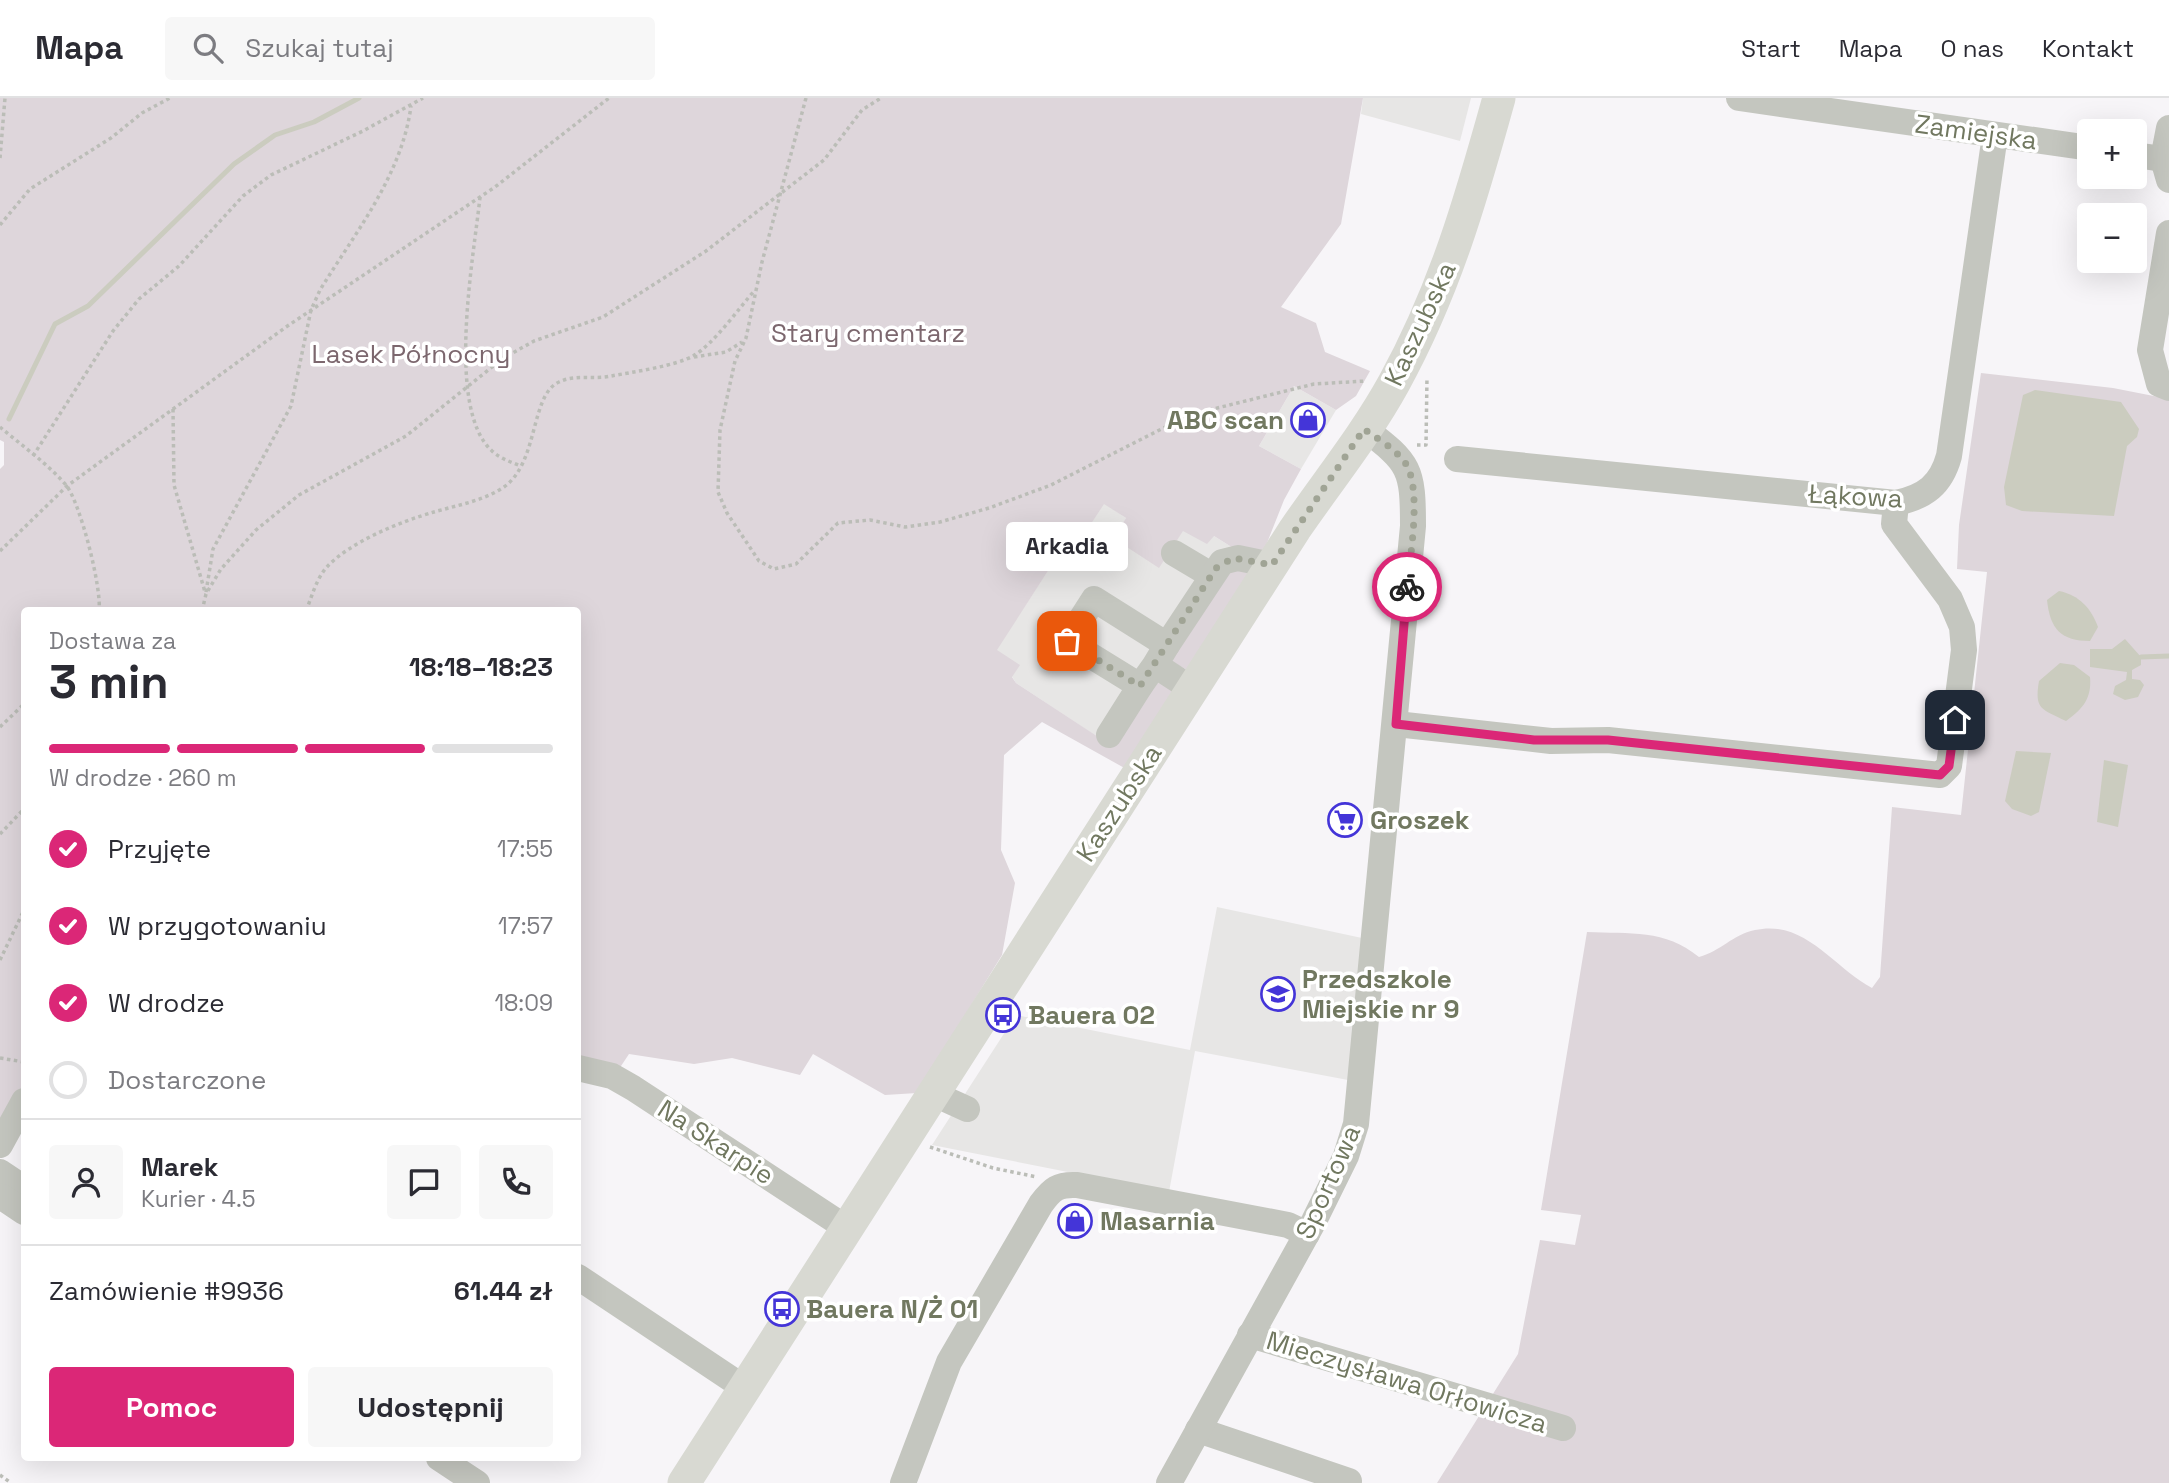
<!DOCTYPE html>
<html lang="pl">
<head>
<meta charset="utf-8">
<style>
  :root { --surface:#fff; --page:#f7f7f7; --text:#2b2b33; --muted:#7c7c81; --line:#e1e1e2; --accent:#db2777 }
  body { margin:0; font-family:"Space Grotesk",sans-serif; background:var(--page); color:var(--text); height:100vh; display:flex; flex-direction:column; font-size:26px; white-space:nowrap }
  * { box-sizing:border-box; margin:0 }
  p { font-size:23px; color:var(--muted) }
  .icon { flex:none; width:38px; height:38px; fill:none; stroke:currentColor; stroke-width:2; stroke-linecap:round; stroke-linejoin:round }
  .map { position:relative; flex:1; overflow:hidden }
  .side { position:absolute; left:21px; top:509px; width:560px; height:854px; display:flex; flex-direction:column; background:var(--surface); border-radius:7px; box-shadow:0 7px 28px #0002 }
  .side>* { flex:none }
  .buttons { position:absolute; left:2077px; top:21px; display:grid; gap:14px }
  .buttons a { display:grid; place-items:center; width:70px; height:70px; border-radius:7px; background:var(--surface); box-shadow:0 7px 28px #0002; font-size:35px }
  .pin { position:absolute; display:grid; place-items:center; width:60px; height:60px; color:#fff; margin:-30px; border-radius:14px; box-shadow:0 4px 10px #0006 }
  .courier { position:absolute; display:grid; place-items:center; width:70px; height:70px; margin:-35px; border:5px solid #db2777; border-radius:50%; background:#fff; color:#222; box-shadow:0 2px 9px #0007 }
  .bubble { position:absolute; height:49px; border-radius:7px; background:var(--surface); box-shadow:0 7px 28px #0002; font-size:23px; font-weight:700; line-height:49px; text-align:center }
  .summary em { font-style:normal; font-weight:700 }
  .summary div { display:flex; flex-direction:column-reverse }
  .summary { display:flex; align-items:center; justify-content:space-between; height:119px; padding:0 28px }
  h1 { font-size:46px; font-weight:700; line-height:52px }
  .bar { display:grid; grid-template-columns:repeat(4,1fr); gap:10px 7px; align-content:center; height:84px; padding:0 28px }
  .bar i { height:9px; border-radius:5px; background:var(--line) }
  .bar .active { background:var(--accent) }
  .bar p { grid-column:span 4 }
  .line { display:flex; align-items:center; gap:18px; padding:0 28px; border-top:2px solid var(--line) }
  .line div { flex:1 }
  .round { display:grid; place-items:center; flex:none; width:74px; height:74px; border-radius:7px; background:var(--page) }
  ol { padding:0 28px; list-style:none }
  li { display:flex; align-items:center; gap:21px; height:77px }
  li p { margin-inline-start:auto }
  li .icon { padding:7px; border-radius:50%; background:var(--accent); color:#fff; stroke-width:4 }
  li:last-child { color:var(--muted) }
  li i { width:38px; height:38px; border:4px solid var(--line); border-radius:50% }
  .primary-button { display:flex; gap:14px; margin-top:auto; padding:14px 28px }
  .primary-button a { flex:1; height:80px; border-radius:7px; background:var(--accent); color:#fff; font-size:28px; font-weight:700; line-height:80px; text-align:center }
  .primary-button a+a { background:var(--page); color:var(--text) }
  header { display:flex; align-items:center; gap:42px; box-sizing:border-box; height:98px; padding:0 35px; background:var(--surface); border-bottom:2px solid var(--line) }
  header strong { font-size:33px }
  nav { display:flex; gap:38px; margin-inline-start:auto; font-size:24px }
  .search { width:490px; height:63px; background:var(--page); display:flex; align-items:center; gap:18px; box-sizing:border-box; padding:0 24px; border-radius:7px; color:var(--muted); font-size:26px }
  .map>svg:first-child { display:block }
</style>
</head>
<body>
<header>
<strong>Mapa</strong>
<div class="search"><svg class="icon" aria-label="search" viewBox="0 0 24 24"><circle cx="10" cy="10" r="6"/><path d="M15 15l6 6"/></svg>Szukaj tutaj</div>
<nav><a>Start</a><a>Mapa</a><a>O nas</a><a>Kontakt</a></nav>
</header>
<div class="map">
<svg width="2169" height="1385" viewBox="0 0 2169 1385">
  <rect width="100%" height="100%" fill="#f7f5f8"/>
  <g fill="#e7e6e5">
    <path d="M1363 0H1471L1460 43 1361 16Z"/>
    <path d="M1294 288 1336 312 1301 371 1259 348Z"/>
    <path d="M1104 405 1126 420 1114 441 1174 446 1183 432 1214 438 1241 455 1119 653 1016 585 996 552 1064 448 1074 452Z"/>
    <path d="M1217 809 1362 840 1348 982 1195 953 1169 1094 932 1047 1016 917 1190 952Z"/>
  </g>
  <g fill="#ded6db">
    <path d="M0 0H1363L1341 126 1281 209 1316 225 1325 254 1370 273 1356 298 1336 312 1294 288 1259 348 1301 371 1284 402 1263 455H1241L1214 438 1207 446 1183 433 1159 470 1113 440 1126 420 1104 406 1074 452 1064 448 997 552 1020 567 1012 579 1016 585 1109 646 1158 585 1165 586 1173 593 1128 672 1042 624 1004 657 1001 752 1015 785 1002 857 917 995 885 997 813 956 800 977 732 960 694 966 629 956 619 971 578 960V513H24V988L0 1032V371L4 367V344L0 342Z"/>
    <path d="M1981 275 2113 290 2169 301V1385H1437L1518 1256 1540 1142 1575 1147 1581 1117 1541 1112 1587 834C1630 836 1665 831 1699 859 1721 853 1732 837 1755 832 1805 821 1834 870 1872 890L1880 879 1892 709 1961 717 1987 474 1957 471 1959 427Z"/>
    <path d="M1226 467 1248 475 1187 572 1173 564V552Z"/>
  </g>
  <g fill="#cbccbf">
    <path d="M2035 292 2121 304 2139 331 2137 339 2127 348 2114 418 2022 413 2006 407 2004 389 2023 297Z"/>
    <path d="M2059 493C2079 497 2091 510 2098 529L2090 543C2061 543 2050 531 2047 502Z"/>
    <path d="M2125 541 2141 559V567L2132 572V581L2140 582 2144 587 2138 599 2125 602 2113 596 2115 588 2126 582 2127 574 2090 569V551H2112Z"/>
    <path d="M2060 565 2074 567 2090 579C2092 600 2083 611 2066 623 2042 611 2034 612 2039 583Z"/>
    <path d="M2016 653 2051 655 2039 714 2031 718 2012 711 2005 703Z"/>
    <path d="M2104 662 2128 667 2118 729 2097 724Z"/>
  </g>
  <g fill="none" stroke-linecap="round" stroke-linejoin="round">
    <g stroke="#cbccbf" stroke-width="5">
      <path d="M9 321 55 226 88 208 234 66 275 37 314 24 359 0"/>
      <path d="M2141 559 2169 558"/>
    </g>
    <g stroke="#bbbdb7" stroke-width="3.5" stroke-dasharray="3.5 3.5" stroke-linecap="butt">
      <path d="M806 0 762 164 746 240 735 263 720 332 718 394 727 415 759 463 774 471 796 466 838 425 870 422 905 429 940 424 989 410 1051 387 1189 317 1314 286 1366 283"/>
      <path d="M0 60 5 0"/>
      <path d="M480 99C474 158 445 310 492 353 501 361 511 364 521 368"/>
      <path d="M0 127 30 91 111 40 142 15 170 0"/>
      <path d="M694 259 726 254 742 244"/>
      <path d="M173 311 174 387 205 494"/>
      <path d="M0 329C21 347 47 365 66 387 80 404 102 490 99 513"/>
      <path d="M1417 347H1426L1427 279"/>
      <path d="M33 358 113 233 139 201 179 168 243 98 271 77 363 33 423 0"/>
      <path d="M0 453 67 388 286 229 495 89 609 0"/>
      <path d="M206 494 213 451 291 308 311 212 320 192C355 135 402 77 411 8"/>
      <path d="M202 513 206 496 221 471 256 432 299 397 406 338 502 261 534 243 603 219 706 153 824 62 862 12 881 0"/>
      <path d="M306 513C312 498 316 482 326 470 349 444 402 423 434 414 458 407 483 403 504 389 539 364 530 297 559 284 575 276 594 282 611 278 633 274 675 268 693 258 714 246 739 210 755 192"/>
      <path d="M0 629 24 606"/>
      <path d="M0 736 24 711"/>
      <path d="M0 862 24 812"/>
      <path d="M0 960 24 964"/>
      <path d="M930 1049 993 1070 1037 1079"/>
      <path d="M0 1377 11 1385"/>
    </g>
    <g stroke="#c4c6bf" stroke-width="26">
      <path d="M1739 0 2090 50"/>
      <path d="M2169 30 2163 61 2169 82"/>
      <path d="M2135 57 2163 61"/>
      <path d="M2169 135 2150 252 2159 286 2169 290"/>
      <path d="M1457 361 1896 405C1925 399 1941 387 1949 358L1995 37"/>
      <path d="M1174 455 1211 477"/>
      <path d="M1167 547 1222 464 1238 460 1272 467"/>
      <path d="M1155 567 1140 588 1067 543 1094 501 1167 547 1155 567 1192 591"/>
      <path d="M1396 626 1551 643 1608 642 1940 677 1949 668 1964 552 1962 529 1950 501 1894 426 1896 405"/>
      <path d="M1109 637 1140 588"/>
      <path d="M578 970 612 978 633 990 848 1131"/>
      <path d="M934 996 967 1011"/>
      <path d="M0 1047 24 1003"/>
      <path d="M0 1074 24 1090"/>
      <path d="M0 1098 24 1114"/>
      <path d="M578 1179 746 1291"/>
      <path d="M1250 1237 1563 1330"/>
      <path d="M1198 1332 1349 1383"/>
      <path d="M439 1360 477 1385"/>
      <path d="M903 1385 949 1264 1041 1106C1052 1091 1058 1086 1077 1087L1288 1127 1307 1136"/>
      <path d="M1169 1385 1314 1123 1346 1058 1356 1026 1413 428C1413 371 1410 365 1365 331"/>
    </g>
    <path stroke="#d8d9d2" stroke-width="33" d="M684 1385 1295 431C1328 383 1366 336 1394 285 1445 192 1471 101 1499 0"/>
  </g>
  <g fill="none" stroke-linecap="round" stroke-linejoin="round">
    <path stroke="#a0a495" stroke-width="7" stroke-dasharray="0 12.6" d="M1067 543 1140 588 1216 470 1233 460 1272 467 1364 331C1378 341 1396 351 1406 366 1422 392 1410 459 1407 489"/>
    <path stroke="#db2777" stroke-width="9" d="M1407 489 1396 626 1534 642H1608L1940 677 1949 668 1955 622"/>
  </g>
  <defs>
    <g id="shop-ring" transform="scale(1.75)"><circle r="9.5" fill="#fff" stroke="#4435d8" stroke-width="1.5"/><path d="M-5-2.5h2.3a2.7 3.5 0 0 1 5.4 0H5L5.5 6h-11ZM-1.5-2.5h3a1.5 2.3 0 0 0-3 0Z" fill="#4435d8"/></g>
    <g id="supermarket-ring" transform="scale(1.75)"><circle r="9.5" fill="#fff" stroke="#4435d8" stroke-width="1.5"/><path d="M-6-5.5h2.5l.6 2H6L4.5 2H-2.5L-4.4-4H-6ZM-1.5 3.2a1.3 1.3 0 1 0 .1 0ZM3 3.2a1.3 1.3 0 1 0 .1 0Z" fill="#4435d8"/></g>
    <g id="school-ring" transform="scale(1.75)"><circle r="9.5" fill="#fff" stroke="#4435d8" stroke-width="1.5"/><path d="M0-5L7-2L0 1L-7-2ZM-4 1L0 2.5L4 1V4Q0 6-4 4Z" fill="#4435d8"/></g>
    <g id="bus-ring" transform="scale(1.75)"><circle r="9.5" fill="#fff" stroke="#4435d8" stroke-width="1.5"/><path d="M-5-6H5V4H4V6H2V4H-2V6H-4V4H-5ZM-3.5-4V0h7V-4ZM-3.5 1.2v1.5H-2V1.2ZM2 1.2v1.5H3.5V1.2Z" fill="#4435d8"/></g>
  </defs>
  <g fill-rule="evenodd">
    <use href="#shop-ring" x="1308" y="322"/>
    <use href="#supermarket-ring" x="1345" y="722"/>
    <use href="#school-ring" x="1278" y="896"/>
    <use href="#bus-ring" x="1003" y="917"/>
    <use href="#shop-ring" x="1075" y="1123"/>
    <use href="#bus-ring" x="782" y="1211"/>
  </g>
  <g text-anchor="middle" stroke-width="7" stroke-linejoin="round" paint-order="stroke">
    <g font-size="26" fill="#717860" stroke="#fff">
      <text transform="translate(1976 34) rotate(8)" y="9">Zamiejska</text>
      <text transform="translate(1420 226) rotate(-65)" y="9">Kaszubska</text>
      <text transform="translate(1855 398) rotate(3)" y="9">Łąkowa</text>
      <text transform="translate(1119 705) rotate(-57)" y="9">Kaszubska</text>
      <text transform="translate(716 1044) rotate(33)" y="9">Na Skarpie</text>
      <text transform="translate(1328 1084) rotate(-66)" y="9">Sportowa</text>
      <text transform="translate(1407 1284) rotate(17)" y="9">Mieczysława Orłowicza</text>
    </g>
    <g font-size="26" fill="#7c676e" stroke="#fff">
      <text x="868" y="244">Stary cmentarz</text>
      <text x="411" y="265">Lasek Północny</text>
    </g>
    <g font-size="26" font-weight="bold" fill="#717860" stroke="#fff" text-anchor="start">
      <text x="1284" y="331" text-anchor="end">ABC scan</text>
      <text x="1370" y="731">Groszek</text>
      <text x="1302" y="890">Przedszkole<tspan x="1302" dy="30">Miejskie nr 9</tspan></text>
      <text x="1028" y="926">Bauera 02</text>
      <text x="1100" y="1132">Masarnia</text>
      <text x="806" y="1220">Bauera N/Ż 01</text>
    </g>
  </g>
</svg>
<div class="buttons">
<a>+</a>
<a>−</a>
</div>
<div class="pin" style="left:1067px;top:543px;background:#ea580c"><svg class="icon" aria-label="bag" viewBox="0 0 24 24"><path d="M5 8h14l-1 12H6zM9 8a3 3 0 0 1 6 0"/></svg></div>
<div class="pin" style="left:1955px;top:622px;background:#1f2937"><svg class="icon" aria-label="home" viewBox="0 0 24 24"><path d="M3 11l9-7 9 7M6 9v11h12V9"/></svg></div>
<div class="courier" style="left:1407px;top:489px"><svg class="icon" aria-label="bike" viewBox="0 0 24 24"><circle cx="6" cy="16" r="4"/><circle cx="18" cy="16" r="4"/><path d="M6 16l4-8h5l3 8M10 8l3 8H6M13 5h3"/></svg></div>
<div class="bubble" style="left:1006px;top:424px;width:122px">Arkadia</div>
<section class="side">
<div class="summary"><div><h1>3 min</h1><p>Dostawa za</p></div><em>18:18–18:23</em></div>
<div class="bar"><i class="active"></i><i class="active"></i><i class="active"></i><i></i><p>W drodze · 260 m</p></div>
<ol>
<li><svg class="icon" aria-label="check" viewBox="0 0 24 24"><path d="M5 12l5 5 9-10"/></svg>Przyjęte<p>17:55</p></li>
<li><svg class="icon" aria-label="check" viewBox="0 0 24 24"><path d="M5 12l5 5 9-10"/></svg>W przygotowaniu<p>17:57</p></li>
<li><svg class="icon" aria-label="check" viewBox="0 0 24 24"><path d="M5 12l5 5 9-10"/></svg>W drodze<p>18:09</p></li>
<li><i></i>Dostarczone</li>
</ol>
<div class="line" style="height:126px"><a class="round"><svg class="icon" aria-label="person" viewBox="0 0 24 24"><circle cx="12" cy="8" r="4"/><path d="M4 21q1-7 8-7t8 7"/></svg></a><div><b>Marek</b><p>Kurier · 4.5</p></div><a class="round"><svg class="icon" aria-label="chat" viewBox="0 0 24 24"><path d="M4 5h16v11H9l-5 4z"/></svg></a><a class="round"><svg class="icon" aria-label="phone" viewBox="0 0 24 24"><path d="M5 4h4l2 5-3 2q2 4 5 5l2-3 5 2v4C11 20 4 13 5 4z"/></svg></a></div>
<div class="line" style="height:91px"><div>Zamówienie #9936</div><b>61.44 zł</b></div>
<div class="primary-button"><a>Pomoc</a><a>Udostępnij</a></div>
</section>
</div>
</body>
</html>
